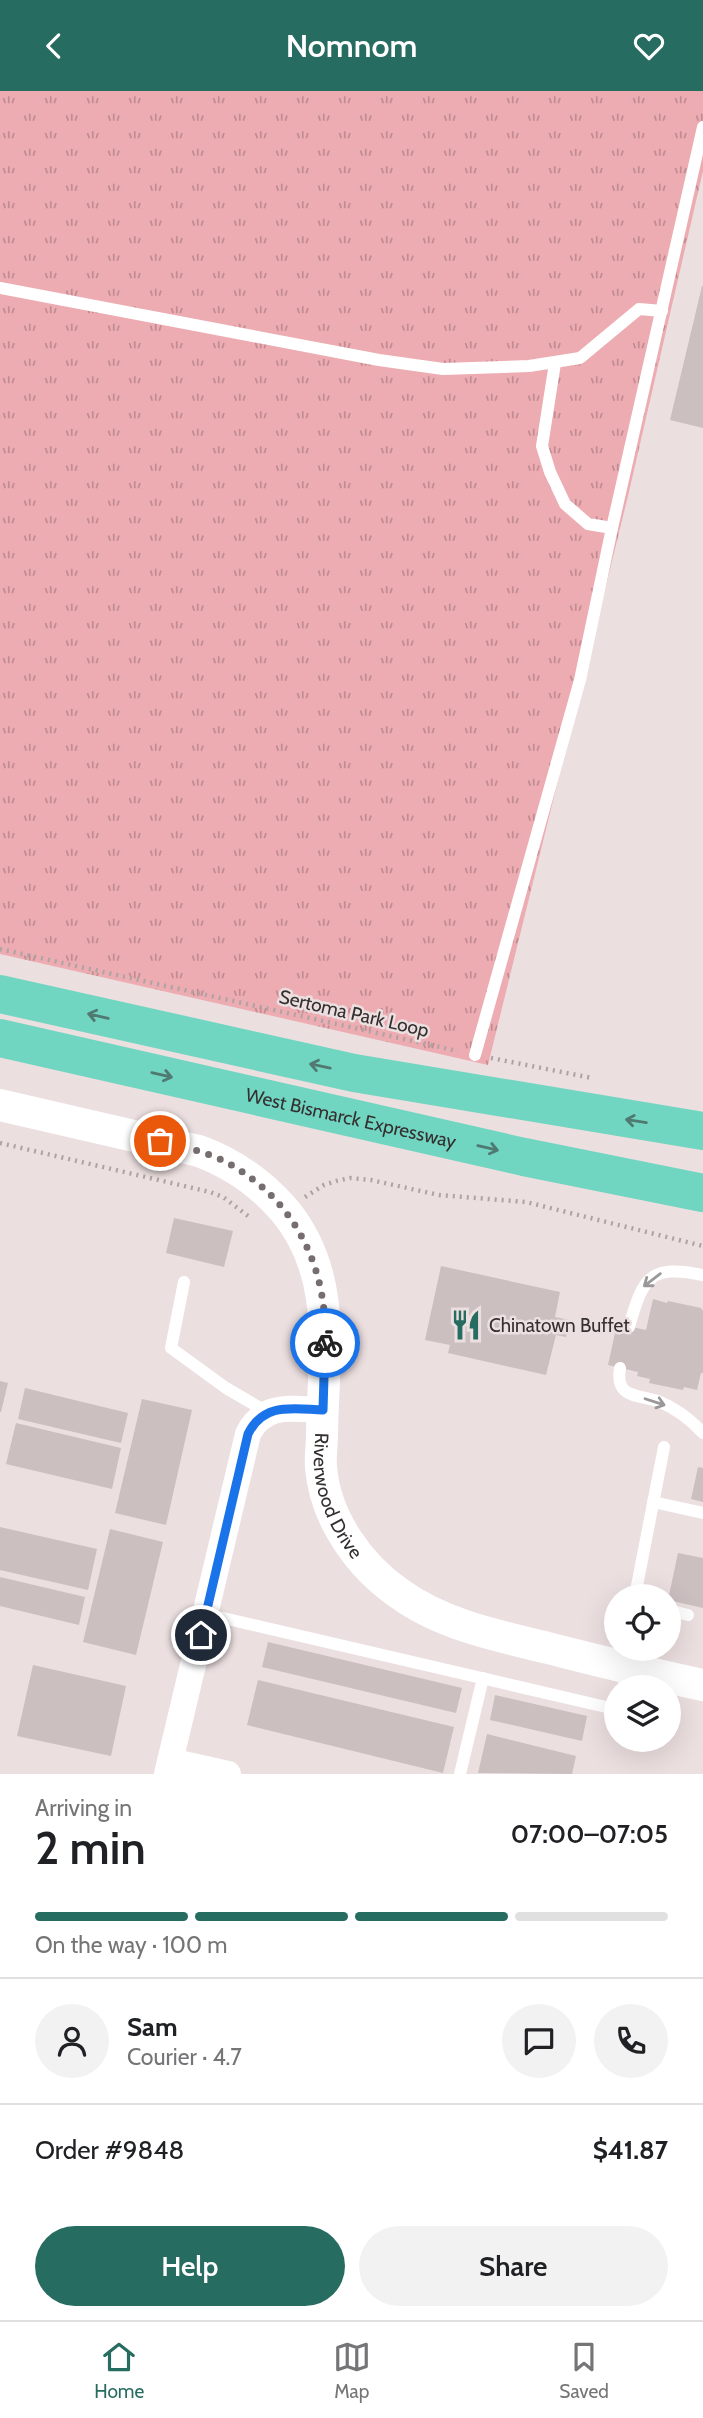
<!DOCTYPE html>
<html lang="en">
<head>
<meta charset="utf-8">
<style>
  :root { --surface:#fff; --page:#f2f2f2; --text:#202124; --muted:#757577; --line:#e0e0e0; --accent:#276c60 }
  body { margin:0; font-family:Cabin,sans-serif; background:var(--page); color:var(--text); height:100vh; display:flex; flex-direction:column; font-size:26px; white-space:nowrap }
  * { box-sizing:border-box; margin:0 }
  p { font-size:23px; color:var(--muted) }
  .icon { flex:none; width:38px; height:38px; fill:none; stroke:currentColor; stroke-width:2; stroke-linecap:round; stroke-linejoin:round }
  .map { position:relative; height:1683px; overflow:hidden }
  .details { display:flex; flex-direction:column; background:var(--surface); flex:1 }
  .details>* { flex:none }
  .tools { position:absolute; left:604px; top:1493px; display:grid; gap:14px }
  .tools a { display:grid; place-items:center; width:77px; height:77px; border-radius:50%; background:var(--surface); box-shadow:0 7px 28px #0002; font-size:35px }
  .pin { position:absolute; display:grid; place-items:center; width:60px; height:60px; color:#fff; margin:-30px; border:4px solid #fff; border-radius:50%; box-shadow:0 2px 7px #0007 }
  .courier { position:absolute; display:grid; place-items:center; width:70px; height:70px; margin:-35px; border:5px solid #1a73e8; border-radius:50%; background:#fff; color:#222; box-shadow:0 2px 9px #0007 }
  .headline em { font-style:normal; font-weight:600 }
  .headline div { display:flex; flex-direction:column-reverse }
  .headline { display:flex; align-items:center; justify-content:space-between; height:119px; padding:0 35px }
  h1 { font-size:46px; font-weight:600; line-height:52px }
  .bar { display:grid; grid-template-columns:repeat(4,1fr); gap:10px 7px; align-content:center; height:84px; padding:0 35px }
  .bar i { height:9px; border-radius:5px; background:var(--line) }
  .bar .selected { background:var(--accent) }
  .bar p { grid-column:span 4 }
  .line { display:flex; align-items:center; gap:18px; padding:0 35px; border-top:2px solid var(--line) }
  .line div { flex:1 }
  .round { display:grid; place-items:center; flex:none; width:74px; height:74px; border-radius:37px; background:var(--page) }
  .primary-button { display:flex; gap:14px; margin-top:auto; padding:14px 35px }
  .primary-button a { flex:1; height:80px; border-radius:42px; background:var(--accent); color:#fff; font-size:28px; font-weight:600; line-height:80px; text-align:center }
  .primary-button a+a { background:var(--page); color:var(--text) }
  header { display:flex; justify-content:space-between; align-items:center; height:91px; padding:0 35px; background:var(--accent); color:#fff; font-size:32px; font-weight:600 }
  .tab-bar { display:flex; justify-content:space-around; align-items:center; height:98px; border-top:2px solid var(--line); background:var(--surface); font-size:19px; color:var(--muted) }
  .tab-bar a { display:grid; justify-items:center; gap:4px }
  .tab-bar .selected { color:var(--accent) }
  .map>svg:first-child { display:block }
</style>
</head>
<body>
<header><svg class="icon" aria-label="back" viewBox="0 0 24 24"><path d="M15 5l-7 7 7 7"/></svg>Nomnom<svg class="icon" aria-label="heart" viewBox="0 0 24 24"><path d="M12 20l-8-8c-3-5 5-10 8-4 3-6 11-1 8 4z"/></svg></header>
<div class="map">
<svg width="703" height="1683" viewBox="0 0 703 1683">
  <defs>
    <pattern id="park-tufts" width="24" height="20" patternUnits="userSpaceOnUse" patternTransform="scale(1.75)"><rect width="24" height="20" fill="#edacb2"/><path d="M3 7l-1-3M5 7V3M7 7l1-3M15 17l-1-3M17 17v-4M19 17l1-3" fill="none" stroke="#c18c91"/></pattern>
  </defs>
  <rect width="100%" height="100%" fill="#ecdfe0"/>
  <path fill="url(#park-tufts)" d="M0 0H703V80L628 405 488 974 0 863Z"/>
  <g fill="#cbbfc0">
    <path d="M702 195H703V337L670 329Z"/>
    <path d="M174 1127 233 1140 224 1176 166 1162Z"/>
    <path d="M441 1175 560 1201 555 1226 570 1229 566 1246 556 1244 546 1284 448 1262 450 1254 425 1249Z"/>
    <path d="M653 1208 667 1212 668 1210 701 1217 703 1220V1282H701L697 1299 684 1296 683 1299 649 1292 650 1288 637 1285 638 1281 608 1274 617 1233 646 1239Z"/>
    <path d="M0 1290 8 1292 1 1321H0Z"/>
    <path d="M25 1297 128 1322 121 1352 18 1328Z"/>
    <path d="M142 1308 192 1319 166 1434 115 1422Z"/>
    <path d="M16 1332 121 1357 112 1398 6 1373Z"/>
    <path d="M698 1376 703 1377V1411L691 1408Z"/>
    <path d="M0 1436 97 1458 88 1499 0 1479Z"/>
    <path d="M110 1438 163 1451 136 1564 83 1551Z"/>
    <path d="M678 1462 703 1467V1517L668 1509Z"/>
    <path d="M0 1486 85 1506 79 1534 0 1515Z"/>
    <path d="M268 1551 462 1597 456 1622 262 1576Z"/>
    <path d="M33 1574 126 1595 111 1665 17 1645Z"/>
    <path d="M258 1589 454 1636 443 1682 247 1634Z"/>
    <path d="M495 1604 587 1625 582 1650 490 1629Z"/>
    <path d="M487 1643 576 1665 572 1683 478 1682Z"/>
  </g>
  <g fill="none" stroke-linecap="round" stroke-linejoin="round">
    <g stroke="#ada3a3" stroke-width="4.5" stroke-dasharray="2 5" stroke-linecap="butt">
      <path d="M0 858 458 960"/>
      <path d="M491 967 592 987"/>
      <path d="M0 1052 210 1101 223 1106 248 1125"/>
      <path d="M305 1106 324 1094 336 1090 350 1087 371 1089 439 1104 526 1111 703 1155"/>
    </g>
    <g stroke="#fff" stroke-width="12">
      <path d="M0 197 379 269 443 278 529 275 580 267 639 218 662 220"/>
      <path d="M555 272 542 355 550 381 565 413 588 433 612 437"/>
      <path d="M475 964 580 589 612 437 703 36"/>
      <path d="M184 1191 171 1257 226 1297 267 1321"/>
      <path d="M629 1236C643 1187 649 1173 703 1184"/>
      <path d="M620 1277C615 1308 637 1303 658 1310 675 1317 691 1329 703 1342"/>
      <path d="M653 1411 703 1422"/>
      <path d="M635 1505 664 1356"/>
      <path d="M668 1519 688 1524"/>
      <path d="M206 1523 606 1616H616"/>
      <path d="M624 1596 627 1558"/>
      <path d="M460 1683 483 1587"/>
    </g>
    <g stroke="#fff" stroke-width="26">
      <path d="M170 1670 228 1683"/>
      <path d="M167 1683 248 1343C264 1311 292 1318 323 1319"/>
    </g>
    <path stroke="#fff" stroke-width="32" id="s1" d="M0 1014 199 1060C234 1073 261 1092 285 1120 339 1186 323 1265 322 1344 322 1355 320 1366 321 1376 325 1427 359 1475 400 1503 443 1534 498 1545 548 1557 600 1570 651 1583 703 1594"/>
    <g stroke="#70d5c1" stroke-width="38">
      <path d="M0 903 354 982 703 1040"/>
      <path id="s2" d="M0 947 524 1066 703 1102"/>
    </g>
  </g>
  <defs><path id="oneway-shaft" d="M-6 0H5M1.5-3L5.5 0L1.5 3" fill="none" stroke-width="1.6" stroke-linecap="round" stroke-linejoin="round" transform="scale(1.75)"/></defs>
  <g stroke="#507a71">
    <use href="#oneway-shaft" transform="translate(98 925) rotate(-167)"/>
    <use href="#oneway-shaft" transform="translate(320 975) rotate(-168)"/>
    <use href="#oneway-shaft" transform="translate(162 984) rotate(13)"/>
    <use href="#oneway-shaft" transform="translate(636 1030) rotate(-171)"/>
    <use href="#oneway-shaft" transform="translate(488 1057) rotate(13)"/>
  </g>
  <g stroke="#9a9898">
    <use href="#oneway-shaft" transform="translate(652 1189) rotate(143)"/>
    <use href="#oneway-shaft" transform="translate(655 1311) rotate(18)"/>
  </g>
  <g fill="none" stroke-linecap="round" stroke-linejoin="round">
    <path stroke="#756d6e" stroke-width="7" stroke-dasharray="0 12.6" d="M160 1050C181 1055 203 1060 222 1069 293 1105 328 1174 325 1252"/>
    <path stroke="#1a73e8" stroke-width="9" d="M201 1544 248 1343C264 1311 292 1318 323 1319L325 1252"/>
  </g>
  <defs>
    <g id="restaurant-bare" transform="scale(2.415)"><path d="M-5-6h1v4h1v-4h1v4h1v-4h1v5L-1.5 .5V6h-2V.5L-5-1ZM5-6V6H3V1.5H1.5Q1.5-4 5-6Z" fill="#276c60" stroke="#ecdfe0" stroke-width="2.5" paint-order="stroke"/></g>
  </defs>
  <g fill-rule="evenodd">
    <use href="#restaurant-bare" x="466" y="1234"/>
  </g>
  <g text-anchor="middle" stroke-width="5" stroke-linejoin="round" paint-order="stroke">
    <g font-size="19" fill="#353030" stroke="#ecdfe0">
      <text transform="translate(354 922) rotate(13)" y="7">Sertoma Park Loop</text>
      <text dy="7" stroke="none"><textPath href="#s2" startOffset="360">West Bismarck Expressway</textPath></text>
      <text dy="7" stroke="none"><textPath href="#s1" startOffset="607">Riverwood Drive</textPath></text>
    </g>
    <g font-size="19" fill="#353030" stroke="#ecdfe0" text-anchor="start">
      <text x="489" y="1241">Chinatown Buffet</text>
    </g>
  </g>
</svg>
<div class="tools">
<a><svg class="icon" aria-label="locate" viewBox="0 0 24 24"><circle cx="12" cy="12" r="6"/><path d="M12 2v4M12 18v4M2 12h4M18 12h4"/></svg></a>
<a><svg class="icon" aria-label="layers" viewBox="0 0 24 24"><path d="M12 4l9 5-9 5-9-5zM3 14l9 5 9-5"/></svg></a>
</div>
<div class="pin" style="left:160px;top:1050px;background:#ea580c"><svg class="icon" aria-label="bag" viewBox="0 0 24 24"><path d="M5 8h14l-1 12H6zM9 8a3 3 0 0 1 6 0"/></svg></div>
<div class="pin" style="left:201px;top:1544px;background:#1f2937"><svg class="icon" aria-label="home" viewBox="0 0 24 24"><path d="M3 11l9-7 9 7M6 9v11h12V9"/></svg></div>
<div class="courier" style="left:325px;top:1252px"><svg class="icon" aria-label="bike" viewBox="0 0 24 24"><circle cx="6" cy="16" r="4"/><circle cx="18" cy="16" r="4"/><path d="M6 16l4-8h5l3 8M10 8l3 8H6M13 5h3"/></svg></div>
</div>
<section class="details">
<div class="headline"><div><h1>2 min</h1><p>Arriving in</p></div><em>07:00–07:05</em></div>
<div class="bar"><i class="selected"></i><i class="selected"></i><i class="selected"></i><i></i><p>On the way · 100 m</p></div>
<div class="line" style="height:126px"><a class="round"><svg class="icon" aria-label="person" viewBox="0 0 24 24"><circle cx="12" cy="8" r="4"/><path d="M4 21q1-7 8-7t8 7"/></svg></a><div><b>Sam</b><p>Courier · 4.7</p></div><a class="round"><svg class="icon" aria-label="chat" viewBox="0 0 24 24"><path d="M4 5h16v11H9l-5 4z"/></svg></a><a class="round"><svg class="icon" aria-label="phone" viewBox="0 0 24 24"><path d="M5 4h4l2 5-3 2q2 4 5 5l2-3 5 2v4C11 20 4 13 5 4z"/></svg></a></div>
<div class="line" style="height:91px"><div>Order #9848</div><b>$41.87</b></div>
<div class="primary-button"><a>Help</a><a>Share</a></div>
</section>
<nav class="tab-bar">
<a class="selected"><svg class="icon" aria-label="home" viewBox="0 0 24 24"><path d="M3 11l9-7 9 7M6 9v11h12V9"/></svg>Home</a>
<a><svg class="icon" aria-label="map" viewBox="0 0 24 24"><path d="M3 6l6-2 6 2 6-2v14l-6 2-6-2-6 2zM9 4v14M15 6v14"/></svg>Map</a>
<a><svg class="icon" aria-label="saved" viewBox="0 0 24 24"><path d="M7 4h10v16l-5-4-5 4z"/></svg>Saved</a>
</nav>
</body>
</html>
